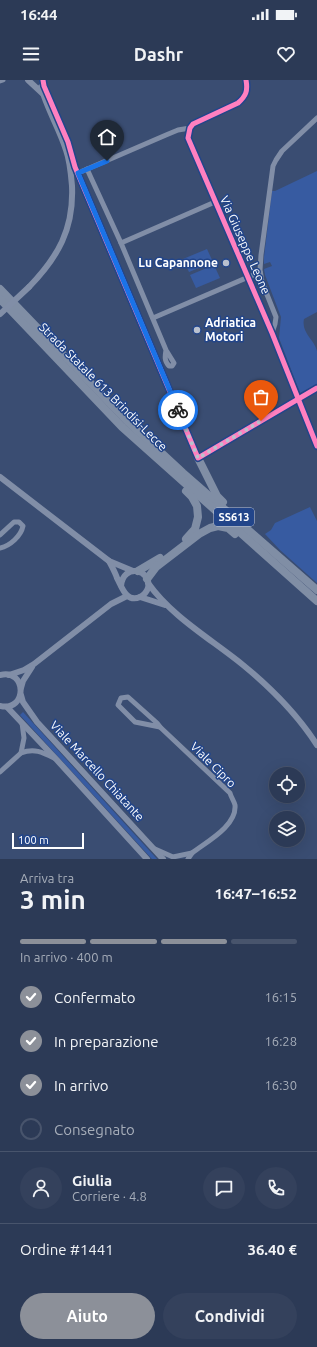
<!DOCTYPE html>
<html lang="it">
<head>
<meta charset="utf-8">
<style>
  :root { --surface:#2c3a56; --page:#34415c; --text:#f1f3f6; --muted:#a6adb9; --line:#48546c; --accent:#8c9099 }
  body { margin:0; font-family:Ubuntu,sans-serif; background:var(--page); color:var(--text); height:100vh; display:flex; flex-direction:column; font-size:15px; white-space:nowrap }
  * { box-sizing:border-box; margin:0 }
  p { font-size:13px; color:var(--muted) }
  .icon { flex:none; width:22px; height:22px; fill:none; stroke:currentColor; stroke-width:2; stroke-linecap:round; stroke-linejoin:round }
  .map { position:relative; height:779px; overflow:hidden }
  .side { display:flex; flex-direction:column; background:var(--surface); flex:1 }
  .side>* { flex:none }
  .controls { position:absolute; left:269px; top:687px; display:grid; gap:8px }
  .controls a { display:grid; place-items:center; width:36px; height:36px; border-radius:50%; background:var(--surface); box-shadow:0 4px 16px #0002,0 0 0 1px var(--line); font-size:20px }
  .scale { position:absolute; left:12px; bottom:10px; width:72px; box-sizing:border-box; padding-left:4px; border:2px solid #fff; border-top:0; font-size:11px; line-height:14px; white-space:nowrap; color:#fff; -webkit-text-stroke:3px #22458a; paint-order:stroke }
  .pin { position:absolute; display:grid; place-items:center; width:34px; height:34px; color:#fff; margin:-41px -17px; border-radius:50% 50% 50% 0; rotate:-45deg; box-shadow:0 0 4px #0007 }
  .pin .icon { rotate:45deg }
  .courier { position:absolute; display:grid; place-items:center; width:40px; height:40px; margin:-20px; border:3px solid #1a73e8; border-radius:50%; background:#fff; color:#222; box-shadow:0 1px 5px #0007 }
  .summary em { font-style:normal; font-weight:600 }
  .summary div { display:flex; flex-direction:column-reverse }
  .summary { display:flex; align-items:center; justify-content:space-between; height:68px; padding:0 20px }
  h1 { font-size:26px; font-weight:600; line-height:30px }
  .bar { display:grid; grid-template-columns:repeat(4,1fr); gap:6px 4px; align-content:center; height:48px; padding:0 20px }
  .bar i { height:5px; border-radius:3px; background:var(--line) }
  .bar .on { background:var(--accent) }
  .bar p { grid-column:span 4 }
  .line { display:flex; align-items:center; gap:10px; padding:0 20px; border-top:1px solid var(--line) }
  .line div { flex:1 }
  .round { display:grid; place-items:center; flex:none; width:42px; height:42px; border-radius:21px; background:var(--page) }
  ol { padding:0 20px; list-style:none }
  li { display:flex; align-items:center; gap:12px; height:44px }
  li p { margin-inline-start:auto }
  li .icon { padding:4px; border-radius:50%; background:var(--accent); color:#fff; stroke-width:4 }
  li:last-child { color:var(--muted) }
  li i { width:22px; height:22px; border:2px solid var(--line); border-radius:50% }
  .primary-button { display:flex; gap:8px; margin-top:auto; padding:8px 20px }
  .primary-button a { flex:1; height:46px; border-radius:24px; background:var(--accent); color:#fff; font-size:16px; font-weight:600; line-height:46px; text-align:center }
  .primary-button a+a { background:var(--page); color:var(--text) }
  .status { display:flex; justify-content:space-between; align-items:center; height:28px; padding:0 20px; background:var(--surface); direction:ltr }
  .status svg { height:11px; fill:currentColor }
  header { display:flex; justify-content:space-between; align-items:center; height:52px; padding:0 20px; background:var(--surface); font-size:18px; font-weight:600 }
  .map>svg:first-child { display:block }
</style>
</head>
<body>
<div class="status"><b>16:44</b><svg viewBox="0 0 49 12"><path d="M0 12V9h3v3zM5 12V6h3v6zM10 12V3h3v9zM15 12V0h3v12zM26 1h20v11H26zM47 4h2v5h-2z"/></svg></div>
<header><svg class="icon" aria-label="menu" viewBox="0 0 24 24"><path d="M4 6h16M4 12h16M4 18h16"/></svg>Dashr<svg class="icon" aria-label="heart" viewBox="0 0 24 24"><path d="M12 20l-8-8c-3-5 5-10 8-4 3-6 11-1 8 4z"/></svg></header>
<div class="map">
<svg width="317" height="779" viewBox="0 0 317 779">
  <rect width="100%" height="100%" fill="#3a4d72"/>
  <g fill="#375ba1">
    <path d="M317 91V232L304 239C301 253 314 259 317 271 317 278 317 296 317 304L300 313 279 258 281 237 265 195 264 189 272 186 270 182 264 184V177L272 111H275Z"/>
    <path d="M207 169 213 182 189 192 183 179Z"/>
    <path d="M214 185 220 198 196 208 190 195Z"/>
    <path d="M310 427 317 441V503L280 470 265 454 271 450 275 443Z"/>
    <path d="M23 632 157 779H152L20 635Z"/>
  </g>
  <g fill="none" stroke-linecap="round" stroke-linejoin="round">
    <g stroke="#818ea7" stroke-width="5">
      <path d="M246 0C248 11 246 16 238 23L193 44 190 48 188 58 272 253 317 366"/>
      <path d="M0 1 3 0"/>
      <path d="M87 89 121 163 166 270 174 283 172 286H169C164 281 165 276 166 270"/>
      <path d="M78 93 166 55 178 50 190 48"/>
      <path d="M121 163 215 122"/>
      <path d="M153 238 260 192"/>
      <path d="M272 253 275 244 276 237 262 202 260 190 261 175 273 86 276 80 282 71 317 38"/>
      <path d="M198 378 317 308"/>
      <path d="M0 455 14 442H19L23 446C21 456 10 466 0 468"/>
      <path d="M128 617 157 643 160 647 135 642 118 625 121 618Z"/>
      <path d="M22 643 24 658 21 673C34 668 42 672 54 678"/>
      <path d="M160 647 230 713C231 717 234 721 235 725 237 746 206 762 192 773L188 779"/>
      <path d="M0 692 21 673"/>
      <path d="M155 769 173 777 192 773"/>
    </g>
    <g stroke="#818ea7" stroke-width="6">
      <path d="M28 0 42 13"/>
      <path d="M43 0 44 6 68 62 75 87 198 378"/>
      <path d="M29 207C58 177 74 149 72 106 71 94 70 81 66 70 59 48 47 29 41 7"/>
      <path d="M0 397 109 481 133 491"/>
      <path d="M109 481C112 487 115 492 117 498 122 507 126 523 140 517 144 515 147 511 148 508 152 489 123 483 121 506"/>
      <path d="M148 503C172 537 211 559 243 585 271 608 297 634 317 665"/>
      <path d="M140 517 165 525"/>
      <path d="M0 595C27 588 28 632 0 626"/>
      <path d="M9 595 24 590 34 584 111 524 127 516"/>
      <path d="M21 608 23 601 32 587"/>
      <path d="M21 615 23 622 37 642 163 779"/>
      <path d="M7 627 56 679 147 779"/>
    </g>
    <g stroke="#808ea5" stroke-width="8">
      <path d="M0 209 127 341 183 393 317 510"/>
      <path d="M0 219 122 347 317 521"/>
      <path d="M198 378 217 416 223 422"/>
      <path d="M186 411 192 417 197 426 198 437 195 449 186 459"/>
      <path d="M138 491 160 478"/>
      <path d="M147 499 156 487 199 454 210 448 218 446 228 448 235 454"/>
    </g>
    <path stroke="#818ea7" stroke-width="6" d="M0 234 29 207"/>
    <g stroke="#22458a" stroke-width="8">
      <g id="cycleway">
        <path d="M43 0 44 6 68 62 75 87 198 378 317 308"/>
        <path d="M246 0C248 11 246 16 238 23L193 44 190 48 188 58 272 253 317 366"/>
      </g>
    </g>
    <use href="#cycleway" stroke="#ff80c0" stroke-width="5"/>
  </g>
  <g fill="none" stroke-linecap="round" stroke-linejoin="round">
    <path stroke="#bac1ce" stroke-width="4" stroke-dasharray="0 7.2" d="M178 330 198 378 261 341"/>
    <path stroke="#1a73e8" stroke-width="5" d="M107 81 78 93 178 330"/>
  </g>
  <g fill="#bac1ce" stroke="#22458a" stroke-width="1.5">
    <circle cx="226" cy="183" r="4"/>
    <circle cx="197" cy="250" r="4"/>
  </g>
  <g text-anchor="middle" stroke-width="3" stroke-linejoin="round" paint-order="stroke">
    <rect fill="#22458a" stroke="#bdc7dc" stroke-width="1" x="214" y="428" width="40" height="18" rx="3"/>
    <g font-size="11" font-weight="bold" fill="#fff">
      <text x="234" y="441">SS613</text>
    </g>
    <g font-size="12" fill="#fff" stroke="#22458a">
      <text transform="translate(245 165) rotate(66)" y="4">Via Giuseppe Leone</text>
      <text transform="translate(103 307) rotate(45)" y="4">Strada Statale 613 Brindisi-Lecce</text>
      <text transform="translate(213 685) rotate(45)" y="4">Viale Cipro</text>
      <text transform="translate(97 691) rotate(47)" y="4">Viale Marcello Chiatante</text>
    </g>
    <g font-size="12" font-weight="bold" fill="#fff" stroke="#22458a" text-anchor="end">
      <text x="218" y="187">Lu Capannone</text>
      <text x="205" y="247" text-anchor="start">Adriatica<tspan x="205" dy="14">Motori</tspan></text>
    </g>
  </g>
</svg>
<div class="controls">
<a><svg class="icon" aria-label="locate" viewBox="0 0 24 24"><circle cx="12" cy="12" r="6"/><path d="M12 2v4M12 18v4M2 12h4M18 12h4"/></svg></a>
<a><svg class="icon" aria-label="layers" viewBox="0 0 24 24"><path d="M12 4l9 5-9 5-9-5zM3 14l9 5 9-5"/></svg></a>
</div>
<div class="scale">100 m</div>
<div class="pin" style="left:261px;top:341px;background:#ea580c"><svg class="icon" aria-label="bag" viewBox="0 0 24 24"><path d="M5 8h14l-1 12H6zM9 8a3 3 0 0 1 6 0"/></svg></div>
<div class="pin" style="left:107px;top:81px;background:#1f2937"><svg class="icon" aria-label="home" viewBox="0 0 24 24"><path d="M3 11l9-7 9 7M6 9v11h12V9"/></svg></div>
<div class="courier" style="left:178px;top:330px"><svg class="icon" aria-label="bike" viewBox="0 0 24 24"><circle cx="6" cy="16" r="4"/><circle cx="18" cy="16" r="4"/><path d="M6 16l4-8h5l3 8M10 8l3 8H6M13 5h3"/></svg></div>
</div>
<section class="side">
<div class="summary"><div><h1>3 min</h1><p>Arriva tra</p></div><em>16:47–16:52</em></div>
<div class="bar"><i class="on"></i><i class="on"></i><i class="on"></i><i></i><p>In arrivo · 400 m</p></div>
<ol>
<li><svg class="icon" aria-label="check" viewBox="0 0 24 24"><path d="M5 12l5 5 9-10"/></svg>Confermato<p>16:15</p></li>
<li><svg class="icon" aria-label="check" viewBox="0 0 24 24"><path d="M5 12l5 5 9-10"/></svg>In preparazione<p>16:28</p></li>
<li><svg class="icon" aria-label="check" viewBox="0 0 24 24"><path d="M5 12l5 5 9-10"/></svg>In arrivo<p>16:30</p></li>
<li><i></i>Consegnato</li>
</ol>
<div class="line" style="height:72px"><a class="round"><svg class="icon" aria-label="person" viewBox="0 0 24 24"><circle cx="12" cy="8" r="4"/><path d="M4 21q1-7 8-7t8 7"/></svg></a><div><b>Giulia</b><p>Corriere · 4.8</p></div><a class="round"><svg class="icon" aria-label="chat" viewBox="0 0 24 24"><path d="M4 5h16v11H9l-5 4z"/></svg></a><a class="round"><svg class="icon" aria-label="phone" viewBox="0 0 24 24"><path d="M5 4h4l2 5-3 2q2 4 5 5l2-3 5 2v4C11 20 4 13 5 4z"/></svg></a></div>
<div class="line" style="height:52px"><div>Ordine #1441</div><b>36.40 €</b></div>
<div class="primary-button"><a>Aiuto</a><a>Condividi</a></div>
</section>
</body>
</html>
